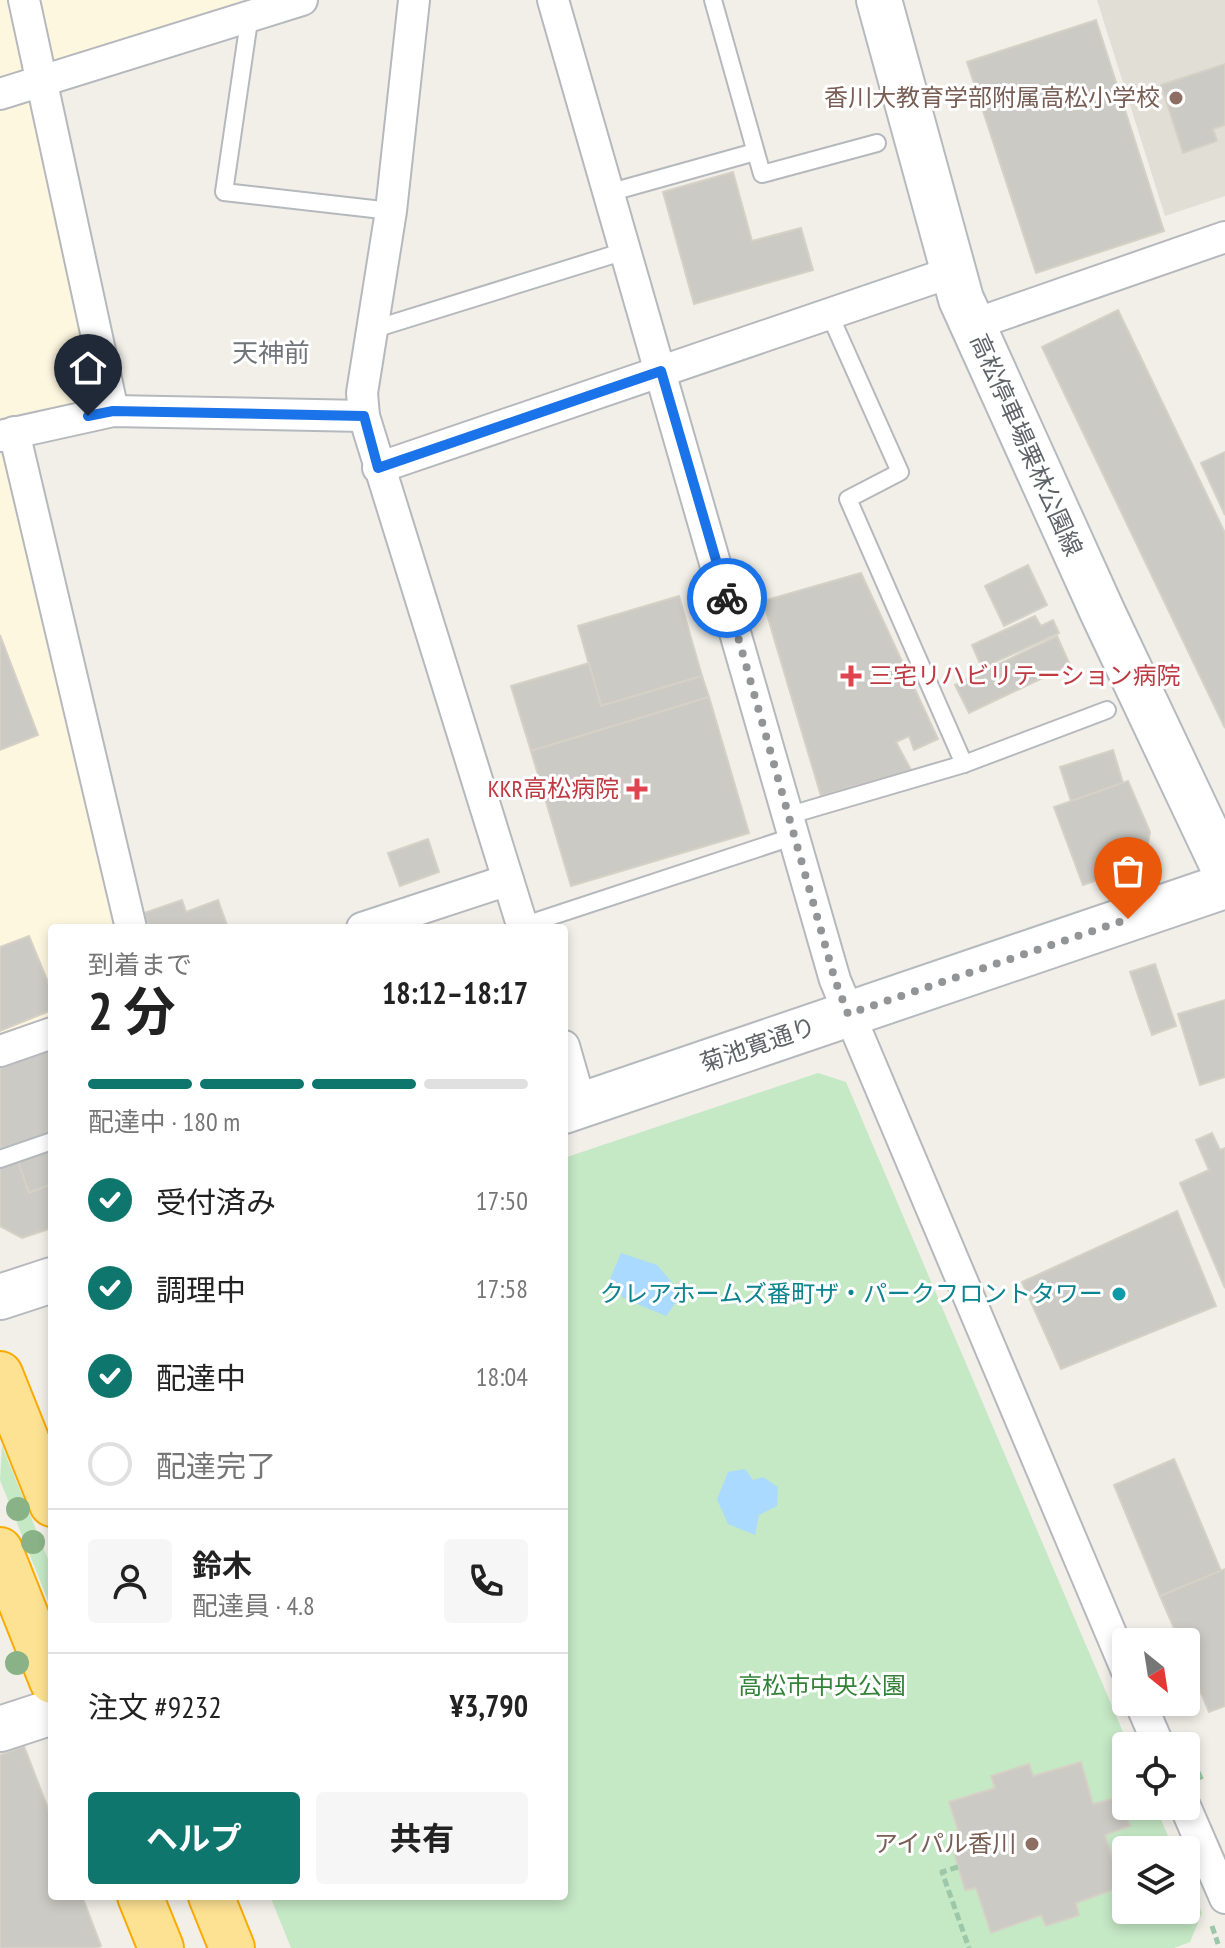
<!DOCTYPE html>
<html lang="ja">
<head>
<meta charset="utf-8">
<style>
  :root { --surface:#fff; --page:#f6f6f6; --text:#222; --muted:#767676; --line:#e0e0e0; --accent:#0f766e }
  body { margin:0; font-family:"PT Sans Narrow","Noto Sans JP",sans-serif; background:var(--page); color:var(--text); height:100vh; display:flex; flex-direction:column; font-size:30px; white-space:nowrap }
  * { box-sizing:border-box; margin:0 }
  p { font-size:26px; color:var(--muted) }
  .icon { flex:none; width:44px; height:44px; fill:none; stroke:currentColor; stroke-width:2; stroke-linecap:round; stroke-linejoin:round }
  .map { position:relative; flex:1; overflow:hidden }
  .sheet { position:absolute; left:48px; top:924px; width:520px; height:976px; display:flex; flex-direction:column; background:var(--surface); border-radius:8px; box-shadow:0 4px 12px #0003 }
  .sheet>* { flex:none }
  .needle { width:52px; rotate:150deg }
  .buttons { position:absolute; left:1112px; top:1628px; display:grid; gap:16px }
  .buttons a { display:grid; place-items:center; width:88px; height:88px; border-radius:8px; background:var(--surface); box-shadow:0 4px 12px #0003; font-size:40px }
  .pin { position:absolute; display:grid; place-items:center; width:68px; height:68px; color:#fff; margin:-82px -34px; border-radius:50% 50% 50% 0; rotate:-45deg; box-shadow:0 0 8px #0007 }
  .pin .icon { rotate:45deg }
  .courier { position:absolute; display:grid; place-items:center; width:80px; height:80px; margin:-40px; border:6px solid #1a73e8; border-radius:50%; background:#fff; color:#222; box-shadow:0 2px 10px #0007 }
  .summary em { font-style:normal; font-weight:700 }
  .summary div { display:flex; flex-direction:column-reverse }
  .summary { display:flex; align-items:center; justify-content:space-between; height:136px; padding:0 40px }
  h1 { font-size:52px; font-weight:700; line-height:60px }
  .bar { display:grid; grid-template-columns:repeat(4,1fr); gap:12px 8px; align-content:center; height:96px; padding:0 40px }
  .bar i { height:10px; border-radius:6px; background:var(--line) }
  .bar .active { background:var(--accent) }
  .bar p { grid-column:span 4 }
  .line { display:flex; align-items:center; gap:20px; padding:0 40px; border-top:2px solid var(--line) }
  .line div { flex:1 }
  .round { display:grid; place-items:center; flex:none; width:84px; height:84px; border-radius:8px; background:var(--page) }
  ol { padding:0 40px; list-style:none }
  li { display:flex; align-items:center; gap:24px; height:88px }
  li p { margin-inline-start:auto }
  li .icon { padding:8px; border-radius:50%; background:var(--accent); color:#fff; stroke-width:4 }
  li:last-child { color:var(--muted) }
  li i { width:44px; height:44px; border:4px solid var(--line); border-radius:50% }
  .button { display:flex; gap:16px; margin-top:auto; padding:16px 40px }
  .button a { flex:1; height:92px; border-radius:8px; background:var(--accent); color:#fff; font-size:32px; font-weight:700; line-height:92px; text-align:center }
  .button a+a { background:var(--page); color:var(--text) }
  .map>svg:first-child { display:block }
</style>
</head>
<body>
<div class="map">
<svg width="1225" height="1948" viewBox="0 0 1225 1948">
  <rect width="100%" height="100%" fill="#f1efe8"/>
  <g fill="#fef7e0">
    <path d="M0 0H291L0 84Z"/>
    <path d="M26 100 39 113 96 391 90 406 0 429V108Z"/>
    <path d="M0 454 10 464 114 928H52V1016L0 1036Z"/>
  </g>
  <path fill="#e1ded6" d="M1097 0H1225V196L1165 216Z"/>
  <g fill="#c5e8c5">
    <path d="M818 1073 846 1082 1129 1746H1126V1806H1155L1174 1850H1126V1910H1186V1877L1202 1913 1190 1942 1174 1948H291L270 1896H564V1158Z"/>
    <path d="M2 1446 52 1569V1611L0 1480Z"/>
  </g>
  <g fill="#aadaff">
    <path d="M621 1253 657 1265 682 1294 666 1316 623 1298 610 1279Z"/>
    <path d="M745 1469 753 1480 763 1477 778 1487 777 1506 759 1515 755 1535 728 1524 717 1499 728 1472Z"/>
  </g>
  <g fill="#cccac5" stroke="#d6d1c6" stroke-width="2">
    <path d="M1096 20 1164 231 1036 273 967 62Z"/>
    <path d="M1225 64V125L1213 129 1217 141 1183 153 1161 85Z"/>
    <path d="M733 172 752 241 801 228 813 270 694 304 663 192Z"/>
    <path d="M1118 310 1225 533V728L1042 347Z"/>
    <path d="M1225 452V515L1201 463Z"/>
    <path d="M1028 565 1047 605 1004 626 985 586Z"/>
    <path d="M861 573 938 739 914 750 909 736 896 742 911 770 821 796 763 601Z"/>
    <path d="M679 596 702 676 601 706 578 626Z"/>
    <path d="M1035 616 1041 626 1053 620 1059 633 982 668 972 645Z"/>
    <path d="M0 635 38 735 0 750Z"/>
    <path d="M1057 636 1070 665 969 713 955 685Z"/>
    <path d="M589 663 601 706 702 676 709 697 531 751 511 686Z"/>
    <path d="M709 697 749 833 571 886 531 751Z"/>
    <path d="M1113 750 1123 783 1071 801 1060 767Z"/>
    <path d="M1128 781 1150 832 1144 864 1083 885 1054 807Z"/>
    <path d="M428 839 439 872 400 886 388 853Z"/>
    <path d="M182 900 186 912 218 900 228 928H150L144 913Z"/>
    <path d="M29 936 52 992V1010L0 1031V947Z"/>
    <path d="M1155 964 1176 1026 1152 1035 1130 972Z"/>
    <path d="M1225 1000V1077L1200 1085 1178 1014Z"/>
    <path d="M52 1049V1136L0 1154V1067Z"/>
    <path d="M1212 1133 1220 1150 1225 1148V1288L1180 1183 1209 1170 1196 1140Z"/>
    <path d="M52 1147V1184L29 1193 17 1159Z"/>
    <path d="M17 1159 29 1193 52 1184V1228L22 1238 0 1226V1165Z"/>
    <path d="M1177 1211 1216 1306 1061 1369 1022 1282Z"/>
    <path d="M1174 1459 1221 1571 1160 1596 1114 1485Z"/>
    <path d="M1225 1569V1706L1209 1712 1186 1657V1642H1180L1160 1596Z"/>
    <path d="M24 1746 52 1819V1896H82L101 1946 96 1948H0V1755Z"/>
    <path d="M1081 1762 1093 1804 1119 1797 1130 1826 1105 1835 1121 1887 1076 1903 1079 1915 1046 1926 1041 1915 991 1933 976 1888 965 1890 954 1853 964 1849 949 1802 995 1788 991 1776 1029 1764 1033 1776Z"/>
  </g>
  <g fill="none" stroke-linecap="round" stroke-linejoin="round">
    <g stroke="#b5b8bc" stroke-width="20">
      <g id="lane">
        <path d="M713 0 762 174 877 143"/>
        <path d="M250 14 224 192 391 211"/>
        <path d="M608 193 755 152"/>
        <path d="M829 313 900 472 848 499 964 764"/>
        <path d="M371 330 625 251"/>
        <path d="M790 815 964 764 1107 710"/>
        <path d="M522 926 795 836"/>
        <path d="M0 1159 52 1141"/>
      </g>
    </g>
    <g stroke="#b5b8bc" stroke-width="34">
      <g id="street">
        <path d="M24 0 113 411"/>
        <path d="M414 0 391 211 362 393 364 416 523 928"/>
        <path d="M553 0 835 980 1126 1669"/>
        <path d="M0 94 302 0"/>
        <path d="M972 325 1225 237"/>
        <path d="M14 432 131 928"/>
        <path d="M0 436 113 411 364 416"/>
        <path d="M378 468 952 272"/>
        <path d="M362 928 508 880"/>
        <path d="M564 1046 581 1105"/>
        <path d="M0 1051 52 1033"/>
        <path d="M1140 1702 1159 1746"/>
        <path d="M1185 1806 1225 1898"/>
      </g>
    </g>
    <g stroke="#b6babf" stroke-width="48">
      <g id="secondary">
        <path d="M879 0 961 299 1102 611 1225 871"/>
        <path d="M564 1111 1225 886"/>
        <path d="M0 1297 52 1280"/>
        <path d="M0 1729 52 1712"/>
      </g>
    </g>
    <g stroke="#f9ab00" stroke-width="48">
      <g id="highway">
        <path d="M0 1374 52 1504"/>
        <path d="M0 1550 52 1681"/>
        <path d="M140 1896 161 1948"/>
        <path d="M211 1896 232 1948"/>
      </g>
    </g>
    <g stroke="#9cc7a9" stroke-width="5" stroke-dasharray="8 4" stroke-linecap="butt">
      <path d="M1189 1750 1202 1781"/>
      <path d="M958 1867 942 1872 969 1948"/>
      <path d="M1212 1926 1218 1944"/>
    </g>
    <use href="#lane" stroke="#fff" stroke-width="16"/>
    <use href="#street" stroke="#fff" stroke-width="30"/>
    <use href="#secondary" stroke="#fff" stroke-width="44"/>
    <use href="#highway" stroke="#fde293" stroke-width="44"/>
  </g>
  <g fill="#89b387">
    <circle cx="18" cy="1509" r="12"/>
    <circle cx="33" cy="1542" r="12"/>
    <circle cx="17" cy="1663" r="12"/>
  </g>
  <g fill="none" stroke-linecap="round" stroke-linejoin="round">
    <path stroke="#929495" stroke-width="8" stroke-dasharray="0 14.4" d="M727 598 835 980 848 1014 1128 919"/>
    <path stroke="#1a73e8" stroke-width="10" d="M88 416 113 411 364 416 378 468 661 371 727 598"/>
  </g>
  <g fill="#8d6e63" stroke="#fff" stroke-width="3">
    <circle cx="1176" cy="98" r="8"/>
    <circle cx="1032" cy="1844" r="8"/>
  </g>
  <g fill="#e0444e" stroke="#fff" stroke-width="3">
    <path d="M847 664h8v8h8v8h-8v8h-8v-8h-8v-8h8z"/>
    <path d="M633 777h8v8h8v8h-8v8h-8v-8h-8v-8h8z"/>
  </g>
  <circle fill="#0f9aa8" stroke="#fff" stroke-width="3" cx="1119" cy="1294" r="8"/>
  <g text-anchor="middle" stroke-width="6" stroke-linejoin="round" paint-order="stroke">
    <g font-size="24" fill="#785e54" stroke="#fff" text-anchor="end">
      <text x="1160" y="106">香川大教育学部附属高松小学校</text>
      <text x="1016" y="1852">アイパル香川</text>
    </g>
    <g font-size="24" fill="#5f6368" stroke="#fff">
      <text transform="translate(1026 445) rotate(66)" y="8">高松停車場栗林公園線</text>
      <text transform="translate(758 1045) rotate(-19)" y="8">菊池寛通り</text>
    </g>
    <g font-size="24" fill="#be3a42" stroke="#fff" text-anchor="start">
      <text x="869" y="684">三宅リハビリテーション病院</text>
      <text x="619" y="797" text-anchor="end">KKR高松病院</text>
    </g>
    <g font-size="24" fill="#0d838f" stroke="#fff" text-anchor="end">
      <text x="1103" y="1302">クレアホームズ番町ザ・パークフロントタワー</text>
    </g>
    <g font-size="24" fill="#348238" stroke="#fff">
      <text x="822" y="1694">高松市中央公園</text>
    </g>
    <g font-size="26" fill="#70757a" stroke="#fff">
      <text x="271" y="362">天神前</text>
    </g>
  </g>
</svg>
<div class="buttons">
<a><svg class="needle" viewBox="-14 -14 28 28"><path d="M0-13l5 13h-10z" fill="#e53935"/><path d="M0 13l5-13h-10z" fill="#767676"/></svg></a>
<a><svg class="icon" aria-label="locate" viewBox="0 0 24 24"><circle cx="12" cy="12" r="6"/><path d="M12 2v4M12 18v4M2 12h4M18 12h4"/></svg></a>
<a><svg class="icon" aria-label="layers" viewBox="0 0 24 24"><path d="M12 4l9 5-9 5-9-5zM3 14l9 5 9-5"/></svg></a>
</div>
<div class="pin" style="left:1128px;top:919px;background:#ea580c"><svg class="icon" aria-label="bag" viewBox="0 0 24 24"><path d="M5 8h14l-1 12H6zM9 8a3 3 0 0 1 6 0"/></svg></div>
<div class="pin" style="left:88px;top:416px;background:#1f2937"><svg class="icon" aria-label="home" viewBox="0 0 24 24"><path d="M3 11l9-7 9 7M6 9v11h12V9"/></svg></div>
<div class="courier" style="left:727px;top:598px"><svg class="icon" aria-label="bike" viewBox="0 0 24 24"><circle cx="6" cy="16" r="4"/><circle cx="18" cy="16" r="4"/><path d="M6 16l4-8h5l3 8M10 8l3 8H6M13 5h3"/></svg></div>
<section class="sheet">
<div class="summary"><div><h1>2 分</h1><p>到着まで</p></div><em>18:12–18:17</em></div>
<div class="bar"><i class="active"></i><i class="active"></i><i class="active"></i><i></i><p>配達中 · 180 m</p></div>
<ol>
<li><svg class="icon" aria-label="check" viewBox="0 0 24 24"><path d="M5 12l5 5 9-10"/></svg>受付済み<p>17:50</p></li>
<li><svg class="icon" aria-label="check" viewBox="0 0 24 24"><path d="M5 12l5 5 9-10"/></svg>調理中<p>17:58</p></li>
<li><svg class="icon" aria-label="check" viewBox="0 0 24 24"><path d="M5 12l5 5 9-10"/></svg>配達中<p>18:04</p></li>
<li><i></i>配達完了</li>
</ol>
<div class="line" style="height:144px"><a class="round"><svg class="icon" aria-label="person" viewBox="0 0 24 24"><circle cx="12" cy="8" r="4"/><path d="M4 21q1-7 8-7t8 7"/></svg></a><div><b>鈴木</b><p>配達員 · 4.8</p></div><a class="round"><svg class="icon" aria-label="phone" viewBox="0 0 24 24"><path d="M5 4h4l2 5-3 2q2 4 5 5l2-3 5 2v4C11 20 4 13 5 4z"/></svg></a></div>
<div class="line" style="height:104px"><div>注文 #9232</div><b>¥3,790</b></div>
<div class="button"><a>ヘルプ</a><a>共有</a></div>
</section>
</div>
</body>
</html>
